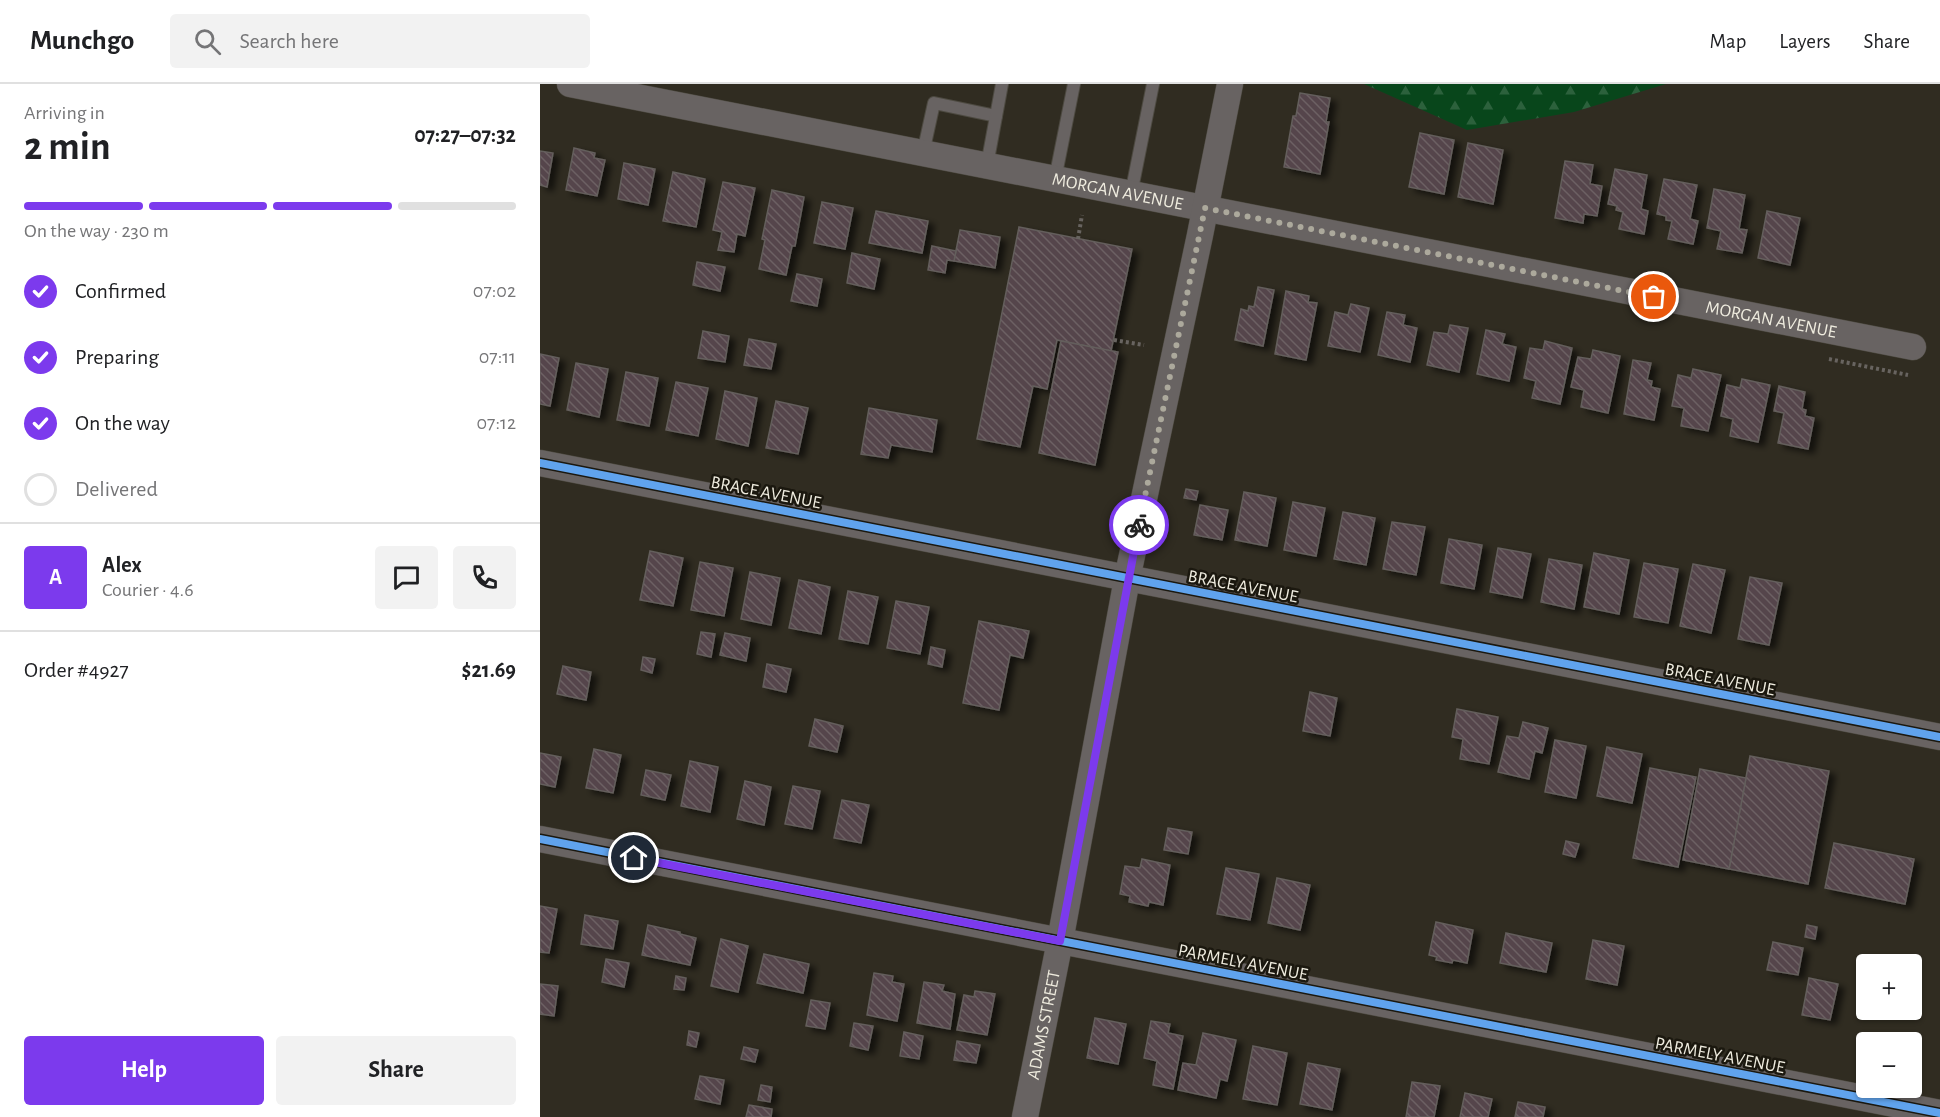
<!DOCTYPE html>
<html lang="en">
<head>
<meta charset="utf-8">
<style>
  :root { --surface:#fff; --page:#f2f2f2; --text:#202124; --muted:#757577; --line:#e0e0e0; --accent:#7c3aed }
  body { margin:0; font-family:"Alegreya Sans",sans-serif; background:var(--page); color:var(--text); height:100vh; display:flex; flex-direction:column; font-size:22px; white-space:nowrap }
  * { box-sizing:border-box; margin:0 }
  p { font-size:20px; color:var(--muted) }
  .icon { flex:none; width:33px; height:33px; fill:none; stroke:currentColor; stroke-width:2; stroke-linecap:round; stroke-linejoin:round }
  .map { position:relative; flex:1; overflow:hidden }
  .panel { display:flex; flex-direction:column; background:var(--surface); width:540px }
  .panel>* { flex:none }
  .tools { position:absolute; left:1316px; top:870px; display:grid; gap:12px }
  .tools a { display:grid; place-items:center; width:66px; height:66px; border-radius:6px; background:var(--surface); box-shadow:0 2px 4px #0004; font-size:30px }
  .pin { position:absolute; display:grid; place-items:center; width:51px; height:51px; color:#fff; margin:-26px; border:3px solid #fff; border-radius:50%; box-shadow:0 2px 6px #0007 }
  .courier { position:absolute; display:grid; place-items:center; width:60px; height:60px; margin:-30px; border:4px solid #7c3aed; border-radius:50%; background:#fff; color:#222; box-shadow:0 2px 8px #0007 }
  .summary em { font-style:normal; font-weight:700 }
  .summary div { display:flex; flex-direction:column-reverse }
  .summary { display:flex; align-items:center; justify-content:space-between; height:102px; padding:0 24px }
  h1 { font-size:39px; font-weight:700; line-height:45px }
  .bar { display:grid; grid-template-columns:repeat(4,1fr); gap:9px 6px; align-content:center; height:72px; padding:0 24px }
  .bar i { height:8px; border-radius:4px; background:var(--line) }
  .bar .current { background:var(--accent) }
  .bar p { grid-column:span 4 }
  .line { display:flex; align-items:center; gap:15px; padding:0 24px; border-top:2px solid var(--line) }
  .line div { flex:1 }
  .round { display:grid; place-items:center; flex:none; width:63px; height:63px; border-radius:6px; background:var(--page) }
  ol { padding:0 24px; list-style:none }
  li { display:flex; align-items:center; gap:18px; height:66px }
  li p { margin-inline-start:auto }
  li .icon { padding:6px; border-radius:50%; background:var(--accent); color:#fff; stroke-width:4 }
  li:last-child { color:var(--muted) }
  li i { width:33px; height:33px; border:3px solid var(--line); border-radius:50% }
  .button { display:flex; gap:12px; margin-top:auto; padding:12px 24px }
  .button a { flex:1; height:69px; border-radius:6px; background:var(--accent); color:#fff; font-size:24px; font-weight:700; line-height:69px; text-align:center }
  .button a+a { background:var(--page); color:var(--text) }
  header { display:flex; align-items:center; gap:36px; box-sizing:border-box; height:84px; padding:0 30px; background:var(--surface); border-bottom:2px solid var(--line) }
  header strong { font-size:28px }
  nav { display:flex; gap:33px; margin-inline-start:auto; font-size:21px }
  .search { width:420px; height:54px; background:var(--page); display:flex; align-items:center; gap:15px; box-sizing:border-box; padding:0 21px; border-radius:6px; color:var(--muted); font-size:22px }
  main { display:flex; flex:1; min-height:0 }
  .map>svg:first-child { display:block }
</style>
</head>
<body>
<header>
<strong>Munchgo</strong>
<div class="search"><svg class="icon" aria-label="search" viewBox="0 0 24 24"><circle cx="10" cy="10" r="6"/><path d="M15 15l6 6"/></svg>Search here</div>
<nav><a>Map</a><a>Layers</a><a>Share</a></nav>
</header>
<main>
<section class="panel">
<div class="summary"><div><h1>2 min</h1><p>Arriving in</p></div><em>07:27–07:32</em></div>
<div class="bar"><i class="current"></i><i class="current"></i><i class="current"></i><i></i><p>On the way · 230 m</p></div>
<ol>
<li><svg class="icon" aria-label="check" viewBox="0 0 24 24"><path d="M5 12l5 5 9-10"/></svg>Confirmed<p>07:02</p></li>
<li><svg class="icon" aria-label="check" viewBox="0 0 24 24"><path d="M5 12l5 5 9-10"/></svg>Preparing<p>07:11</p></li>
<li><svg class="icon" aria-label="check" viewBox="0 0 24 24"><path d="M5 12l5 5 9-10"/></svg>On the way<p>07:12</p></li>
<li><i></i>Delivered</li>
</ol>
<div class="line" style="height:108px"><b class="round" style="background:var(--accent);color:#fff">A</b><div><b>Alex</b><p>Courier · 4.6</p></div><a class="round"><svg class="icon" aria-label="chat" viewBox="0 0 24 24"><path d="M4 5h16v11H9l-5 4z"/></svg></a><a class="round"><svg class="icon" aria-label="phone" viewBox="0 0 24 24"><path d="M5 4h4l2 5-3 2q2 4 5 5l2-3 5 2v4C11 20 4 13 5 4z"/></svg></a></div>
<div class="line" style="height:78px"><div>Order #4927</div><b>$21.69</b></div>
<div class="button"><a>Help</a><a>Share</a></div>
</section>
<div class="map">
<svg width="1400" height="1033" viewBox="0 0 1400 1033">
  <defs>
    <pattern id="forest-firs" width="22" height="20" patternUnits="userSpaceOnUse" patternTransform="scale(1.5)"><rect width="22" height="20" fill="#08461b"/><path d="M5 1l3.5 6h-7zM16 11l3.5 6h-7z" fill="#2c613c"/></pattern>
    <pattern id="building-back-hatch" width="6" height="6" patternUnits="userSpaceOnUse" patternTransform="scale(1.5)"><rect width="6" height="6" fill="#54454b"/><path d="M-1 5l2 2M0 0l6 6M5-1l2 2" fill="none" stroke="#6d6064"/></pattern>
    <filter id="shadow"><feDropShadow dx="6" dy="4" stdDeviation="3" flood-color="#0009"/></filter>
  </defs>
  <rect width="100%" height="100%" fill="#302c21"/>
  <path fill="url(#forest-firs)" d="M824 0H1126L1034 28 927 46Z"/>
  <g fill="url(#building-back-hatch)" stroke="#645e5c" stroke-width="1.5" filter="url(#shadow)">
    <path d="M760 9 790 14 786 38H789L780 90 744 83 753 32H756Z"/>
    <path d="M880 49 914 56 904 110 869 103Z"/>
    <path d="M928 59 963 66 953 120 918 113Z"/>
    <path d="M34 64 55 69 54 74 65 76 57 112 26 106Z"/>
    <path d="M0 67 13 69 7 103 0 101Z"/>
    <path d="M1025 77 1053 81 1050 100 1062 102 1057 132 1044 130 1043 139 1015 134Z"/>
    <path d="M84 79 115 85 108 121 78 115Z"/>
    <path d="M1075 85 1107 91 1101 125 1108 127 1104 150 1079 145 1083 128 1076 126 1077 122 1068 120Z"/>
    <path d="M133 88 165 95 156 143 123 137Z"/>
    <path d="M1124 95 1157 101 1150 135 1158 137 1153 160 1128 155 1132 137 1126 136V132L1117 130Z"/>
    <path d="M183 98 215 104 205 152 197 150 194 168 178 166 182 148 173 146Z"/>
    <path d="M1174 105 1205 111 1199 145 1207 146 1202 169 1177 165 1181 147 1167 144Z"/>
    <path d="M232 106 264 113 255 162H252L246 191 219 185 225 156 222 155Z"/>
    <path d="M282 118 313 124 305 165 274 159Z"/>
    <path d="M336 127 388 137 382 169 329 159Z"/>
    <path d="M1227 127 1260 134 1250 181 1218 174Z"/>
    <path d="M479 143 592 165 571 267 517 256 507 305 493 302 480 363 437 355Z"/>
    <path d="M420 146 460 153 455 184 414 177Z"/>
    <path d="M392 162 416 167 414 177 407 176 405 189 388 186Z"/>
    <path d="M312 169 340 175 334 205 307 199Z"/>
    <path d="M157 178 185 183 180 207 153 201Z"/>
    <path d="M257 190 282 195 277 222 251 217Z"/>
    <path d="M718 203 734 206 723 262 695 256 701 225 708 227 709 222 714 223Z"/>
    <path d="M746 207 769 212 768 218 777 219 766 276 735 270Z"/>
    <path d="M811 220 829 224 820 268 788 262 795 228 808 231Z"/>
    <path d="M847 228 865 231 863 241 877 244 870 278 838 271Z"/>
    <path d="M910 241 928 244 919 288 887 281 894 248 908 250Z"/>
    <path d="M946 246 965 250 962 260 976 263 969 297 937 290Z"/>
    <path d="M163 247 189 252 185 278 158 274Z"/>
    <path d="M209 255 236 260 231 285 204 281Z"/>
    <path d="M521 257 578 268 555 381 499 369Z"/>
    <path d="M1005 257 1032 264 1020 320 992 314 996 297 984 294 990 264 1003 266Z"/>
    <path d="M1053 266 1080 272 1068 329 1041 323 1044 306 1031 303 1038 273 1051 275Z"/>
    <path d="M0 270 19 274 10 322 0 320Z"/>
    <path d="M1093 276 1111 279 1107 296 1112 297 1111 303 1120 305 1114 336 1084 330Z"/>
    <path d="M36 279 68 285 59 333 27 326Z"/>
    <path d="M1153 285 1181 291 1168 347 1141 342 1144 324 1132 322 1138 291 1151 294Z"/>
    <path d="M86 288 118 294 109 342 77 336Z"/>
    <path d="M1202 295 1230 301 1218 358 1190 352 1193 335 1181 332 1187 301 1200 304Z"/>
    <path d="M136 298 168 304 158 352 126 346Z"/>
    <path d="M1239 302 1265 308 1262 325 1266 326 1265 332 1274 334 1268 365 1238 359 1244 329 1234 327Z"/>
    <path d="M185 307 217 314 208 362 176 355Z"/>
    <path d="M236 317 268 324 258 370 226 364Z"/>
    <path d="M329 324 397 336 392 368 351 361 348 374 321 370Z"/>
    <path d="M646 405 658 407 656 416 644 414Z"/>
    <path d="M704 408 736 414 727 462 695 456Z"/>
    <path d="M753 418 785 424 776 472 744 466Z"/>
    <path d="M660 421 688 426 682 456 654 451Z"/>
    <path d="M803 428 835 434 826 481 794 475Z"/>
    <path d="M852 438 885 443 876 491 843 485Z"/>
    <path d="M909 455 942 461 934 505 901 499Z"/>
    <path d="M958 464 991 470 982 514 950 508Z"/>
    <path d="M110 467 143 474 133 522 100 516Z"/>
    <path d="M1054 469 1089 476 1079 530 1044 523Z"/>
    <path d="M1009 475 1042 481 1034 525 1001 518Z"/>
    <path d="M160 478 193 484 184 532 151 526Z"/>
    <path d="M1104 479 1138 485 1128 539 1094 533Z"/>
    <path d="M1153 480 1185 486 1171 549 1140 542Z"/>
    <path d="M210 488 240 494 231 541 201 535Z"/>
    <path d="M1210 493 1242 499 1229 561 1198 555Z"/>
    <path d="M259 496 290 503 281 550 249 544Z"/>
    <path d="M308 507 338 513 328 560 299 555Z"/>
    <path d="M356 517 389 523 380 570 347 564Z"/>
    <path d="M439 537 489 547 483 574 470 571 459 626 423 619Z"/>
    <path d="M161 548 175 550 171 573 157 570Z"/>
    <path d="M185 549 210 554 206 577 180 571Z"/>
    <path d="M391 563 405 566 402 583 388 580Z"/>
    <path d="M103 573 115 575 112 589 101 586Z"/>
    <path d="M227 580 251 585 246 608 223 603Z"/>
    <path d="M23 582 51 588 46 616 17 610Z"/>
    <path d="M770 608 797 614 790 652 763 647Z"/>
    <path d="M917 625 958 633 949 680 920 675 923 655 912 653Z"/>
    <path d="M275 635 303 642 297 668 269 662Z"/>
    <path d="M983 638 1008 644 1002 669 995 667 989 695 958 688 967 652 979 654Z"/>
    <path d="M1015 656 1046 662 1036 714 1005 708Z"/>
    <path d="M1067 663 1102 670 1092 719 1057 712Z"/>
    <path d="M54 665 81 671 73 709 46 704Z"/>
    <path d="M0 669 21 673 15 703 0 700Z"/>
    <path d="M1210 672 1289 687 1268 800 1189 785Z"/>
    <path d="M150 677 178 683 170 728 141 722Z"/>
    <path d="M1110 684 1156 693 1138 783 1093 774Z"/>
    <path d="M1160 685 1206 694 1189 785 1143 776Z"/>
    <path d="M106 686 131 691 125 716 101 711Z"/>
    <path d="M205 697 231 703 224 741 197 735Z"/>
    <path d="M253 702 280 707 272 745 245 740Z"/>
    <path d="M302 716 329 721 321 759 294 754Z"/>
    <path d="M628 744 652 748 648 770 624 766Z"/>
    <path d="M1026 757 1039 760 1035 773 1023 770Z"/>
    <path d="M1294 759 1374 775 1365 820 1285 804Z"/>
    <path d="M602 775 630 781 623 821 609 818 608 822 589 818 590 812 580 810 585 782 600 784Z"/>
    <path d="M686 784 719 790 710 836 677 830Z"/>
    <path d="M737 794 770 801 760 846 728 839Z"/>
    <path d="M0 822 17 825 9 869 0 868Z"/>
    <path d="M45 831 78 837 73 865 41 860Z"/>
    <path d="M896 838 933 846 927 879 913 876 912 879 896 876 897 873 889 871Z"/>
    <path d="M108 841 140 848V850L156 854 150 881 102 871Z"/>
    <path d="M1267 841 1277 843 1275 855 1265 853Z"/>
    <path d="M966 849 1012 859 1006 888 960 879Z"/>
    <path d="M181 855 208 862 198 908 171 902Z"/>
    <path d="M1053 856 1084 862 1077 901 1046 895Z"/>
    <path d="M1233 858 1263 864 1258 891 1227 886Z"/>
    <path d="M224 870 269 880 263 909 217 899Z"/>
    <path d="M66 875 89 879 84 903 62 898Z"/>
    <path d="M334 889 353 892 352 898 364 900 357 937 327 931Z"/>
    <path d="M136 892 146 894 144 906 134 905Z"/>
    <path d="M1269 894 1298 900 1290 936 1262 931Z"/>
    <path d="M384 898 404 901 402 907 415 910 410 945 377 939Z"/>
    <path d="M0 900 18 902 14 932 0 930Z"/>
    <path d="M435 907 455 910 447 951 417 946 424 911 434 913Z"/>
    <path d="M271 916 290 919 285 945 266 942Z"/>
    <path d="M555 934 586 940 578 980 547 974Z"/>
    <path d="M611 937 630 940 628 949 643 952 633 1005 613 1001 617 977 604 974Z"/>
    <path d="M314 939 333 942 328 966 310 962Z"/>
    <path d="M149 947 159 949 156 963 147 961Z"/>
    <path d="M364 948 383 952 379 975 360 972Z"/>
    <path d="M663 949 696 956 687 997 680 995 676 1014 638 1006 643 979 656 981Z"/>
    <path d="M417 957 440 961 436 979 414 976Z"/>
    <path d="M713 962 747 969 737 1021 703 1015Z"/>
    <path d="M204 963 218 966 215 978 201 975Z"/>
    <path d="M768 979 800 985 792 1026 760 1020Z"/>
    <path d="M160 992 184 996 180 1020 155 1015Z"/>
    <path d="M872 998 900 1002 894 1033H866Z"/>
    <path d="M221 1001 232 1003 230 1018 218 1016Z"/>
    <path d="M925 1009 952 1015 948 1033H920Z"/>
    <path d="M978 1018 1005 1023 1003 1033H975Z"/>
    <path d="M209 1021 232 1025 231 1033H206Z"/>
  </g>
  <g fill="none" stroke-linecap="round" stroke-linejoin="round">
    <g stroke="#4d4a41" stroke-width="14">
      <g id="lane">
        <path d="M383 69 394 19 456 32"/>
        <path d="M447 81 462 0"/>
        <path d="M515 95 534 0"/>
        <path d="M591 110 613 0"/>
      </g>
    </g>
    <g stroke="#4d4a41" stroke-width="27">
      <g id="street">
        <path id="s1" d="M30 0 1373 263"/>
        <path d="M0 379 1400 653"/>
        <path d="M0 755 1400 1029"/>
        <path id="s2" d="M485 1033 520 857 587 495 660 151 690 0"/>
      </g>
    </g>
    <g stroke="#686460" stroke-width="4" stroke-dasharray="3 3" stroke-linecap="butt">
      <path d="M538 155 542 131"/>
      <path d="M574 256 604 261"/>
      <path d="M1289 275 1368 291"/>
    </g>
    <use href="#lane" stroke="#686362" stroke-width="12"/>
    <use href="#street" stroke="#686362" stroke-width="26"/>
    <g stroke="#1b180f" stroke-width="11">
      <g id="cycleway">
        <path d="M0 379 1400 653"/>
        <path d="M0 755 1400 1029"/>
      </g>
    </g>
    <use href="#cycleway" stroke="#60a3ed" stroke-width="8"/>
  </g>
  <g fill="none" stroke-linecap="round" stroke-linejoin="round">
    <path stroke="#aca99c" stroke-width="6" stroke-dasharray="0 10.8" d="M599 441 665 124 1114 213"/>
    <path stroke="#7c3aed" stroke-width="8" d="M94 774 520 857 599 441"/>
  </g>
  <g text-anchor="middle" stroke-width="5" stroke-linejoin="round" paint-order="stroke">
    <g font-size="18" fill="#efecdf" stroke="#1b180f">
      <text dy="6" stroke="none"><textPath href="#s1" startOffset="558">MORGAN AVENUE</textPath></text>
      <text dy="6" stroke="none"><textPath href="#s1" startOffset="1224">MORGAN AVENUE</textPath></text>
      <text transform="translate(226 408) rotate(11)" y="6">BRACE AVENUE</text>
      <text transform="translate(703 502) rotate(11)" y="6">BRACE AVENUE</text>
      <text transform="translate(1180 595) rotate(11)" y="6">BRACE AVENUE</text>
      <text transform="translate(703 878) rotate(11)" y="6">PARMELY AVENUE</text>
      <text dy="6" stroke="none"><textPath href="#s2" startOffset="94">ADAMS STREET</textPath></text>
      <text transform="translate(1180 971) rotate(11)" y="6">PARMELY AVENUE</text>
    </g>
  </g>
</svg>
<div class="tools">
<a>+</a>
<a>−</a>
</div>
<div class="pin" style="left:1114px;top:213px;background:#ea580c"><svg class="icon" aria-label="bag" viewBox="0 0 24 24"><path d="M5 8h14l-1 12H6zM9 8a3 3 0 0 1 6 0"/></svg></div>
<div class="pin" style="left:94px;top:774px;background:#1f2937"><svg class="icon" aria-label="home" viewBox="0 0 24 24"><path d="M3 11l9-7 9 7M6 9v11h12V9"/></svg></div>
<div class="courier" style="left:599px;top:441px"><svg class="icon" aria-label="bike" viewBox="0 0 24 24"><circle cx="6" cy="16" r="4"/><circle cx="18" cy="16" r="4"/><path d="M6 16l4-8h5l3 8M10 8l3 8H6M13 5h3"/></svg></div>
</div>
</main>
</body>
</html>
